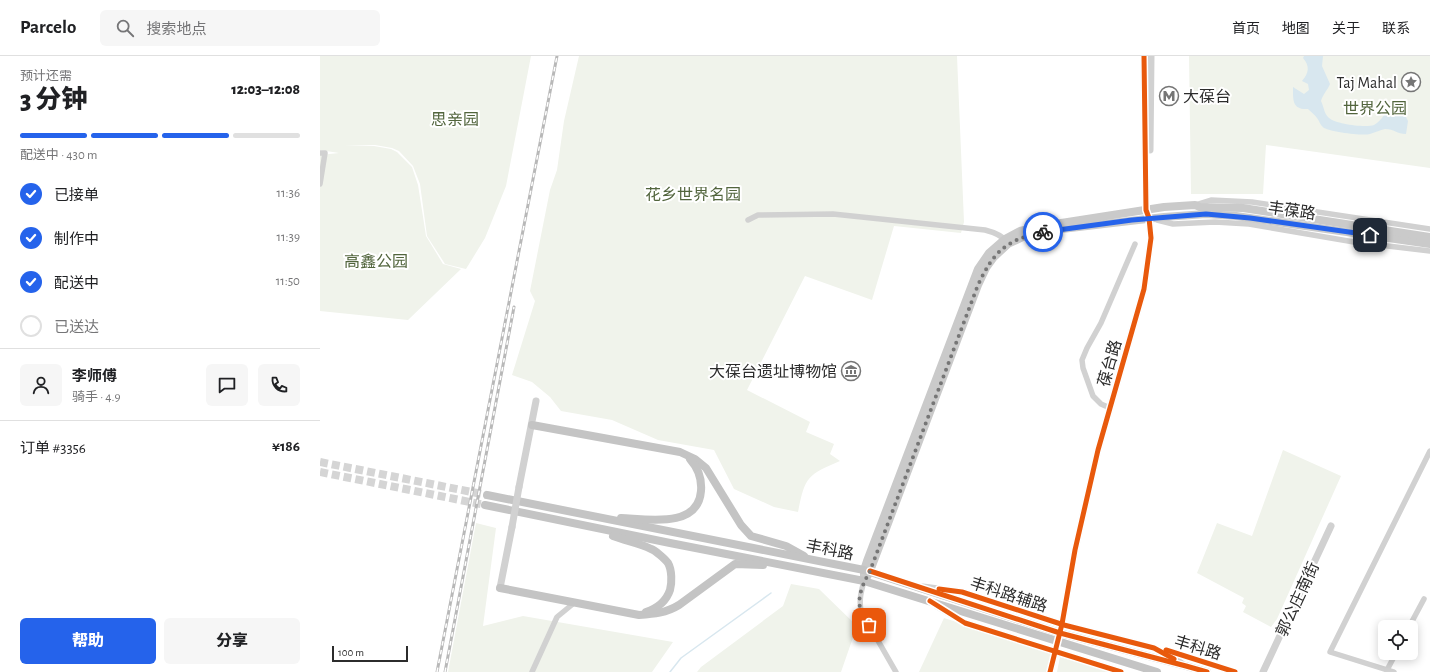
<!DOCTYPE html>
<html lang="zh">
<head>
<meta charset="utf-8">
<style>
  :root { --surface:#fff; --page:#f6f6f6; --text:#202124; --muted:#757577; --line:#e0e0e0; --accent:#2563eb }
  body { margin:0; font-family:"Alegreya Sans","Noto Sans SC",sans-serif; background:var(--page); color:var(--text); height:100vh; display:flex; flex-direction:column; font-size:15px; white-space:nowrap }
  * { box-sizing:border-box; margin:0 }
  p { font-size:13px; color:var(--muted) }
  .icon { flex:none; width:22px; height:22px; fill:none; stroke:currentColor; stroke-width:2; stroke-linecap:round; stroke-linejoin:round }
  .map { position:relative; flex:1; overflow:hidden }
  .panel { display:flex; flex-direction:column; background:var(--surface); width:320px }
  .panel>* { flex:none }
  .fabs { position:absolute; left:1058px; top:564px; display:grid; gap:8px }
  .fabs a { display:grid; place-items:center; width:40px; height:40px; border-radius:6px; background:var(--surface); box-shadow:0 2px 10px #0003; font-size:20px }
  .scale { position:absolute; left:12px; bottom:10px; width:76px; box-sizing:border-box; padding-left:4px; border:2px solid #2c2c2c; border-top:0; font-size:11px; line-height:14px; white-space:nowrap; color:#2c2c2c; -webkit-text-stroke:3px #fff; paint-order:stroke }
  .pin { position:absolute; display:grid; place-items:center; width:34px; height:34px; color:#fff; margin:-17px; border-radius:8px; box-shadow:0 2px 6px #0006 }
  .courier { position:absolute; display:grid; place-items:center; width:40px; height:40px; margin:-20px; border:3px solid #2563eb; border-radius:50%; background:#fff; color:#222; box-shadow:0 1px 5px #0007 }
  .summary em { font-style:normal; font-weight:800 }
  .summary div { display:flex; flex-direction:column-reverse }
  .summary { display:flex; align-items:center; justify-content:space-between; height:68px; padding:0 20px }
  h1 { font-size:26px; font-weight:800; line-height:30px }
  .bar { display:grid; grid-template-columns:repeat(4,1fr); gap:6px 4px; align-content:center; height:48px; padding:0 20px }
  .bar i { height:5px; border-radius:3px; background:var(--line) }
  .bar .active { background:var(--accent) }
  .bar p { grid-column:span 4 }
  .line { display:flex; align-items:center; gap:10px; padding:0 20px; border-top:1px solid var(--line) }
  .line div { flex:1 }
  .round { display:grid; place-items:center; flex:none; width:42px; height:42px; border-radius:6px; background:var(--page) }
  ol { padding:0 20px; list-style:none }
  li { display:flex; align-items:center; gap:12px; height:44px }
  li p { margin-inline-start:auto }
  li .icon { padding:4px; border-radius:50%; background:var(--accent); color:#fff; stroke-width:4 }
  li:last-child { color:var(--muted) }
  li i { width:22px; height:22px; border:2px solid var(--line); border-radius:50% }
  .cta { display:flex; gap:8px; margin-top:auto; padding:8px 20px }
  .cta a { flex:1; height:46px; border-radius:6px; background:var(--accent); color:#fff; font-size:16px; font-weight:800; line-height:46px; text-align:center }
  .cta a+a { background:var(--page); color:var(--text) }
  header { display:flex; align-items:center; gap:24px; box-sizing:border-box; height:56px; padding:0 20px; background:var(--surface); border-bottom:1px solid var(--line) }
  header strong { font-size:19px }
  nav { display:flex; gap:22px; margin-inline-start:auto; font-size:14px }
  .search { width:280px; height:36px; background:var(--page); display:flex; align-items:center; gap:10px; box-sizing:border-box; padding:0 14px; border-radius:6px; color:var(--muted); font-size:15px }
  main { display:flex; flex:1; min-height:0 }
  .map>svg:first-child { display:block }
</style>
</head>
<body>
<header>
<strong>Parcelo</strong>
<div class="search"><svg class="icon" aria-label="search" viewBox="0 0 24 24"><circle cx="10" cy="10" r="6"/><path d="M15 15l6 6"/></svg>搜索地点</div>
<nav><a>首页</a><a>地图</a><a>关于</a><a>联系</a></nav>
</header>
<main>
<section class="panel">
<div class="summary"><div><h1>3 分钟</h1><p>预计还需</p></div><em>12:03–12:08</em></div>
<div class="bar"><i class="active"></i><i class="active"></i><i class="active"></i><i></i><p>配送中 · 430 m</p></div>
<ol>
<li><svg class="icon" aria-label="check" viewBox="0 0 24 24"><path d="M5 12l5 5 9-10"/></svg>已接单<p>11:36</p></li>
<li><svg class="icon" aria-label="check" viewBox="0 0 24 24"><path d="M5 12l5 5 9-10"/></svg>制作中<p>11:39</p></li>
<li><svg class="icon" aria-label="check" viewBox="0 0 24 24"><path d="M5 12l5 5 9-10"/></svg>配送中<p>11:50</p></li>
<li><i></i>已送达</li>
</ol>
<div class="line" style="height:72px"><a class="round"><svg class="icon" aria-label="person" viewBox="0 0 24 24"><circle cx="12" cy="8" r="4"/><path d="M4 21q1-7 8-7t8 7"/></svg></a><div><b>李师傅</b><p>骑手 · 4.9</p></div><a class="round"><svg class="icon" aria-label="chat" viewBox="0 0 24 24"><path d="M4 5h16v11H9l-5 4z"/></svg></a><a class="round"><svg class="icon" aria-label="phone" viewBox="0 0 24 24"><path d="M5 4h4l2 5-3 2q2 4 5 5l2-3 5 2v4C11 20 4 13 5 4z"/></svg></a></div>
<div class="line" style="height:52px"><div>订单 #3356</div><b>¥186</b></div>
<div class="cta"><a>帮助</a><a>分享</a></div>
</section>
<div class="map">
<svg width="1110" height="616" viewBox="0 0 1110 616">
  <rect width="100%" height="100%" fill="#fff"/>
  <g fill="#f0f3eb">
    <path d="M0 0H211L186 130 165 182 146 213 125 208 107 180 100 128 93 110 79 95 72 92 55 89H24L54 90 71 93 77 96 92 111 98 129 106 180 123 208 141 213 88 264 0 255V99L19 97 0 94Z"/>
    <path d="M259 0H637L644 166 641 177 574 170 552 244 485 220 427 334 490 366 486 376 514 388 510 398 520 405C487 419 485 421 478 456L454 451 414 433 394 394 338 384 292 364 241 355 230 341 212 326 192 319 215 245 210 235 230 134 237 114 244 65Z"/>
    <path d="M869 0H1110V112L946 89 943 138H871Z"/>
    <path d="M963 394 1021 420 957 563 951 571 923 556 926 550 922 547 924 542 877 517 897 467 932 480Z"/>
    <path d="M156 467 176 472 163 570 203 560 353 586 332 616H128Z"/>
    <path d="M471 528 499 533 537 570 521 616H377L381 611 463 550Z"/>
    <path d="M624 562 732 596 727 616H599Z"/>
    <path d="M740 601 791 616H737Z"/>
  </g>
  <path fill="#d8e7ef" d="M984 0H1003L1002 10 1010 28C1007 35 1003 38 1001 45 1004 51 1004 58 1009 62 1016 68 1045 72 1054 69 1058 67 1062 62 1065 58L1085 59 1088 65 1086 78C1077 78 1074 73 1065 73 1060 74 1056 76 1050 78 1042 80 1012 76 1004 72 1000 69 1000 66 997 62 995 59 991 56 988 53 972 54 973 44 973 31L984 38 989 34 988 28 982 25C989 17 990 10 983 2Z"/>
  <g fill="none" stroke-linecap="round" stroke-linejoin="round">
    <path stroke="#d8e7ef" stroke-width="1.5" d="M350 616 361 602 451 537"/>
    <g stroke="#d5d5d5" stroke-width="8" stroke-dasharray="8 4" stroke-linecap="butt">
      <path d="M0 406 167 439"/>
      <path d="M0 416 165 449"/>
    </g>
    <g stroke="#d1d1d1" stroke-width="5.5">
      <path d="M0 97H5L0 128"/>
      <path d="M875 149 891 144 932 146 1110 173"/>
      <path d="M428 164 438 159 513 158 665 174C673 176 682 179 687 186"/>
      <path d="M837 164 853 168 895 166 929 168 1034 186 1110 195"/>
      <path d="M790 352 781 348 773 340 763 312 762 304 767 292 781 267 815 188"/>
      <path d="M544 525C541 536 539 544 541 555L576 616"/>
      <path d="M1089 571 1104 543"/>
      <path d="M1067 614 1076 597"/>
      <path d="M212 616 237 561 254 547"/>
      <path d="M1074 616 1010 596 1110 395"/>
    </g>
    <g stroke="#d1d1d1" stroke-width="7">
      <path d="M830 94 831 0"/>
      <path d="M199 431 216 345"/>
      <path d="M603 531 642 536 744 569 834 592 861 607"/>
      <path d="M180 532 192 471"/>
      <path d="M617 550 645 567 801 616"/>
      <path d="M730 616 742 568 755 494 778 394 824 233 831 182 829 162 826 154 824 0"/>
      <path d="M943 616 1011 470"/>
    </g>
    <g stroke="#cacaca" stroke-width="8">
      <path d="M547 521 550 515 658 229 666 212 674 201 688 188 703 181 733 174 844 161 886 158 916 160 1110 188"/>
      <path d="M544 525V514L547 505 658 213 669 197 685 183 700 175 722 170 844 151 875 149 880 151 923 152 1110 181"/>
    </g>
    <g stroke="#c4c4c4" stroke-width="8">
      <path d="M212 369 360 396 375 403 386 412 421 469 431 480 466 490 484 500"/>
      <path d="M167 439 544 514 740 577 866 610 887 616"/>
      <path d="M165 449 350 487 544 525 837 616"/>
      <path d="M301 462C327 463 378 473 381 435 382 423 378 412 370 403"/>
      <path d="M293 480C306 485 320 487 331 493 335 494 346 504 348 507 352 514 352 527 350 534 346 546 338 552 326 556"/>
      <path d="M180 532 319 559C334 558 346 557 359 549L415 508 443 509"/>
    </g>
    <g stroke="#b8b8b8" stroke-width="3">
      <g id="rail">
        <path d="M117 616 237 0"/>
        <path d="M125 616 194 251"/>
      </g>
    </g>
    <use href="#rail" stroke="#fff" stroke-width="1.5" stroke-dasharray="4.5" stroke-linecap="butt"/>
    <path stroke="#d1d1d1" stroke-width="7" d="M192 471 199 431"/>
    <g stroke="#fff" stroke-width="8">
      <g id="cycleway">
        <path d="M550 515 740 577 866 610 887 616"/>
        <path d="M619 533 642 536 744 569 834 592 854 603"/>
        <path d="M610 545 645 567 801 616"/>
        <path d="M846 594 915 616"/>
        <path d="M730 616 742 568 755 494 778 394 824 233 831 182 829 162 826 154 824 0"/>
      </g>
    </g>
    <use href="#cycleway" stroke="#e8590c" stroke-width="5"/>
  </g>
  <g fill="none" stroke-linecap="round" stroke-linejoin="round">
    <path stroke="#767676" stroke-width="4" stroke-dasharray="0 7.2" d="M549 569C546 564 543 560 541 555 536 541 544 526 550 515L658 229C674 195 686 184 723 176"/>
    <path stroke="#2563eb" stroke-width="5" d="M723 176 812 164 886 158 930 162 1050 179"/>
  </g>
  <defs>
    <g id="sight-ring" transform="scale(1)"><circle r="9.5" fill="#fff" stroke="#767676" stroke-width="1.5"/><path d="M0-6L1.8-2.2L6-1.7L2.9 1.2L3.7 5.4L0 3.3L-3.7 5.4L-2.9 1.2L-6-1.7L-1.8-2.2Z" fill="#767676"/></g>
    <g id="metro-ring" transform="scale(1)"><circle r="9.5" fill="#fff" stroke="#767676" stroke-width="1.5"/><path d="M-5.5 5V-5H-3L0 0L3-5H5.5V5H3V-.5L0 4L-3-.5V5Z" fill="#767676"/></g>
    <g id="museum-ring" transform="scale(1)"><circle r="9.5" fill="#fff" stroke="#767676" stroke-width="1.5"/><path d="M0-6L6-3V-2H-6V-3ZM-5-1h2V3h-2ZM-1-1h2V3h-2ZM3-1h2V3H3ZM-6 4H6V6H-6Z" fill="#767676"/></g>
  </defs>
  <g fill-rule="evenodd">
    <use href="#sight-ring" x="1091" y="26"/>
    <use href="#metro-ring" x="849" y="40"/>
    <use href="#museum-ring" x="531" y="315"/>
  </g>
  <g text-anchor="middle" stroke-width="4" stroke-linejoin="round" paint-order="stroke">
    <g font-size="16" fill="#2c2c2c" stroke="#fff" text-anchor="end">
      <text x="1077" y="32">Taj Mahal</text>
      <text x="863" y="46" text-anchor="start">大葆台</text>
      <text x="517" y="321">大葆台遗址博物馆</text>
    </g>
    <g font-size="16" fill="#52653d" stroke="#fff">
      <text x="1055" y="58">世界公园</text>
      <text x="135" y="69">思亲园</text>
      <text x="373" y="144">花乡世界名园</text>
      <text x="56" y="211">高鑫公园</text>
    </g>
    <g font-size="16" fill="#2c2c2c" stroke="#fff">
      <text transform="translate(972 154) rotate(8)" y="6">丰葆路</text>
      <text transform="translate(789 307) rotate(-74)" y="6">葆台路</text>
      <text transform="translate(510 493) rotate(11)" y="6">丰科路</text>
      <text transform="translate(689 538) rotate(18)" y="6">丰科路辅路</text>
      <text transform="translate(977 543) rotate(-65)" y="6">郭公庄南街</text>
      <text transform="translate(878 591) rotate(17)" y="6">丰科路</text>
    </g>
  </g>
</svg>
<div class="fabs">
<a><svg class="icon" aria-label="locate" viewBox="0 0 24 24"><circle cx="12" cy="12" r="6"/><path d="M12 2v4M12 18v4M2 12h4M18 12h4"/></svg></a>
</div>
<div class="scale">100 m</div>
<div class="pin" style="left:549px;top:569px;background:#ea580c"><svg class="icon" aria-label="bag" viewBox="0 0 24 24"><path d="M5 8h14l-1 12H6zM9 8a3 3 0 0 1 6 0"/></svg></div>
<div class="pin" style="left:1050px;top:179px;background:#1f2937"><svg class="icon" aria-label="home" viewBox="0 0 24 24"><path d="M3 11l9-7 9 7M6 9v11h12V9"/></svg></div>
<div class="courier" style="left:723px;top:176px"><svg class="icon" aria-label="bike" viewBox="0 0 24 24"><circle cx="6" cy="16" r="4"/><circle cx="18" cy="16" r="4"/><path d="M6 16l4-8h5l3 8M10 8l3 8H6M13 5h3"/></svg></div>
</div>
</main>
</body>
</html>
